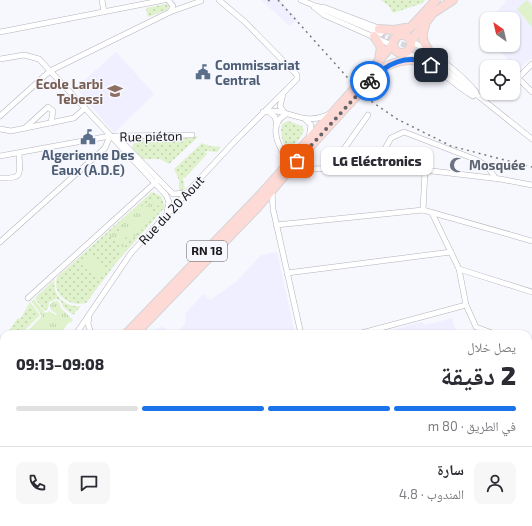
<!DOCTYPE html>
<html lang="ar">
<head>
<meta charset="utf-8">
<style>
  :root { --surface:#fff; --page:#f7f7f7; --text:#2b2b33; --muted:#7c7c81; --line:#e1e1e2; --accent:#1a73e8 }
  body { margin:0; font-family:"Exo 2","Noto Naskh Arabic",sans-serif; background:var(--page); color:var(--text); direction:rtl; height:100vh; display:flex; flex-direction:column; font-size:15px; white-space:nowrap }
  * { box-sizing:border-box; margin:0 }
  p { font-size:13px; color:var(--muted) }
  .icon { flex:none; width:22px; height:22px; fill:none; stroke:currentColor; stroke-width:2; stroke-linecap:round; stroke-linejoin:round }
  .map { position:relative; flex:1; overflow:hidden; direction:ltr }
  .drawer { position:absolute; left:0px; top:330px; width:532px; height:196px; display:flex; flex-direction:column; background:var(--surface); border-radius:12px 12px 0 0; box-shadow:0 1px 3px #0004; direction:rtl }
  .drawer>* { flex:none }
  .needle { width:26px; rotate:326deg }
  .tools { position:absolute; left:480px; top:12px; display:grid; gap:8px }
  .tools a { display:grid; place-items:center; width:40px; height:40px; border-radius:8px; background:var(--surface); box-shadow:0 1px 3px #0004; font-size:20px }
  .pin { position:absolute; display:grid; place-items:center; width:34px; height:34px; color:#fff; margin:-17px; border-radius:8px; box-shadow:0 2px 6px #0006 }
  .courier { position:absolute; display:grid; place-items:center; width:40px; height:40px; margin:-20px; border:3px solid #1a73e8; border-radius:50%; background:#fff; color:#222; box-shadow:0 1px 5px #0007 }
  .bubble { position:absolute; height:28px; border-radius:8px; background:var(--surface); box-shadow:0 1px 3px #0004; font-size:13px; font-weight:800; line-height:28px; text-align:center; direction:rtl }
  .overview em { font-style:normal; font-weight:800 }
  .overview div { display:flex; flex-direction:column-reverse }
  .overview { display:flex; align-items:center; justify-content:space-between; height:68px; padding:0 16px }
  h1 { font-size:26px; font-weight:800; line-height:30px }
  .bar { display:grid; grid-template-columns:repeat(4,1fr); gap:6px 4px; align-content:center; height:48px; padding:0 16px }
  .bar i { height:5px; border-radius:3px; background:var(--line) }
  .bar .on { background:var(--accent) }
  .bar p { grid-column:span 4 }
  .line { display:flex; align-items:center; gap:10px; padding:0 16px; border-top:1px solid var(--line) }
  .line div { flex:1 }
  .round { display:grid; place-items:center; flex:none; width:42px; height:42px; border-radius:8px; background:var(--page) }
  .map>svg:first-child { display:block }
</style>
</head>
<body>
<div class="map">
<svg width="532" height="526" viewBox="0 0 532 526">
  <defs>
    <pattern id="grass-dots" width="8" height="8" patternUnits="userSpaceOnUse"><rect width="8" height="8" fill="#dff2cc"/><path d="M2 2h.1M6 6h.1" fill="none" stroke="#bfcfaf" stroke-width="1.8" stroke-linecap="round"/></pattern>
    <pattern id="cemetery-stones" width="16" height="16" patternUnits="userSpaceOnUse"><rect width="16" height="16" fill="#dff2cc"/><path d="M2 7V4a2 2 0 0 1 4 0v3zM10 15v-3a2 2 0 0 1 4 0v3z" fill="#bfcfaf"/></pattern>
    <pattern id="park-tufts" width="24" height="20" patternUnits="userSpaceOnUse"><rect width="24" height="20" fill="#dff2cc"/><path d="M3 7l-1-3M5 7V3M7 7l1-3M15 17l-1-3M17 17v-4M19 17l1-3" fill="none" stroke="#bfcfaf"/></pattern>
  </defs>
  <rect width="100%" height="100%" fill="#f7f7fe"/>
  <g fill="#efefff">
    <path d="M261 0H280L297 19 290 26Z"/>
    <path d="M506 0H530L532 3V58L517 70 495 45H513V19H496L494 14 506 2Z"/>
    <path d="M116 52 154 94 114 133 76 88Z"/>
    <path d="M277 252 295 334H175L185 324 186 313 203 294 210 300 236 282 261 255Z"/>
    <path d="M452 318 457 334H378L421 322 426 325Z"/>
    <path d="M162 326 170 334H152L157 328 160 329Z"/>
  </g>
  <g fill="url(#grass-dots)">
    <path d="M381 0H425L423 3 393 13 389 6Z"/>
    <path d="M166 4 169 6 167 10 148 17 146 8Z"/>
    <path d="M288 121 302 126 304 130 300 138 288 150C282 143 280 133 282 124Z"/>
    <path d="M194 135 198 137 169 164 160 159H143L132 147C135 133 180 136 194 135Z"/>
    <path d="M202 143 210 146 221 147 217 152 206 151 205 153H208L185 178H183L185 189 181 191 179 190V180L174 169Z"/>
    <path d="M152 192 161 196 165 207 116 263 86 303C69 307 52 295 57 277Z"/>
    <path d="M55 279C51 295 66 308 81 306L73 315 63 307 61 301 56 299 49 302 48 309 44 311 35 298Z"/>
    <path d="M30 302 40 315 21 334H7L17 319 21 318Z"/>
    <path d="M4 338V359L3 360 0 357V343Z"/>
    <path d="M528 342H532V357L528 358Z"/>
    <path d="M528 379 532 380V408L529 409Z"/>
  </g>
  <path fill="url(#cemetery-stones)" d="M335 522H407L416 526H344Z"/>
  <g fill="url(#park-tufts)">
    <path d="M152 198 159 205 151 210 152 219 136 236 126 237 124 239V250L120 254C123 242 116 235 104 237L108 233 118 234 121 231 122 222 137 206H147Z"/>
    <path d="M34 299 44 312 47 313 49 311 56 315 57 314 51 310 50 305 53 301H58L61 308 73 320 70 323 69 322 60 334H25L42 316 31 301Z"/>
  </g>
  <g fill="#dff2cc">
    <path d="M527 0 532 6V27L517 9Z"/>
    <path d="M90 255 105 269 97 278 82 265Z"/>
  </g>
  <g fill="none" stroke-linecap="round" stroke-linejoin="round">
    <g stroke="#d6d6dc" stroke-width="5" stroke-dasharray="5 2.5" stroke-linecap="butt">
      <path d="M381 34 419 52"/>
      <path d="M284 154 296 167 303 169"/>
    </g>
    <g stroke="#b4b3bc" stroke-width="6">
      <g id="street">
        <path d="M102 0 104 12"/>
        <path d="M168 0 173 6 170 12"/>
        <path d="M301 0 381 34"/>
        <path d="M314 6 326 8 381 29"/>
        <path d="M314 7 324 15 392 45"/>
        <path d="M0 32 164 0"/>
        <path d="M411 41C434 54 459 71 476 92"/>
        <path d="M419 52 447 71 532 139"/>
        <path d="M401 53C430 56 449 83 473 96"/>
        <path d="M0 59 24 55 39 59 166 195 169 202 167 212"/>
        <path d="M532 64 518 78 532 92"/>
        <path d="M283 94 280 106 285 114"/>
        <path d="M268 111 275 117 277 125"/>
        <path d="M263 112C286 106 303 128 329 114"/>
        <path d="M0 116 50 71 170 12 201 1"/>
        <path d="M305 119 311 125 309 138"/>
        <path d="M25 128 48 107 53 111 51 123"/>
        <path d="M0 129 11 131 74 118 85 108"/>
        <path d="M115 136 192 135"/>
        <path d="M284 154C276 142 270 123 285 115"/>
        <path d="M0 156 110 136 119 139 173 194 186 193"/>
        <path d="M374 168 391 138 404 132 477 160 488 167 496 179"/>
        <path d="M303 169 374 168 415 169 500 179 532 185"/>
        <path d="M329 170 368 115"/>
        <path d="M0 178C23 179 20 175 19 154"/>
        <path d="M272 191 273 209 301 334"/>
        <path d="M423 210 425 171"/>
        <path d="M432 213 459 269 532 292"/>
        <path d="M276 225 423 210 532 241"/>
        <path d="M0 242 105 148 110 136"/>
        <path d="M459 269 466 305 476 327 492 333"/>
        <path d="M287 273 451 252"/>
        <path d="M28 298 156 182"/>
        <path d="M89 317 88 324 91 333"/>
        <path d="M76 334 131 253 234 142 297 79V75L245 22 219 0"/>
        <path d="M358 334 466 305"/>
        <path d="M0 457 4 454"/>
        <path d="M0 473H4"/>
        <path d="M185 522 187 526"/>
        <path d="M415 522 424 526"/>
        <path d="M28 526V522"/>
        <path d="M73 526 76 522"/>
        <path d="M191 526 194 522"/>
        <path d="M230 526 236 522"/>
        <path d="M292 526 295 522"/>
        <path d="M329 526 330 522"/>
      </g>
    </g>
    <g stroke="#d5d5d6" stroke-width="10">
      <g id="primary">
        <path d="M425 26C420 37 424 44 431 54"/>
        <path d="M379 29 394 30 405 28"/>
        <path d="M401 34 413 25 436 0"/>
        <circle cx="402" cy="44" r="9"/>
        <path d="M374 36 381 47 379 60"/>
        <path d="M411 41 433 13 453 0"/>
        <path d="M382 68C398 61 409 57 426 63"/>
        <path d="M367 75 392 45"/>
        <path d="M293 157 345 99"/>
        <path d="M297 161 350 103"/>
        <path d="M126 334 261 194 286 166"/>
        <path d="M135 334 257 208 290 169"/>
        <path d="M0 434 4 431"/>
        <path d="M0 441 4 438"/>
      </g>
    </g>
    <use href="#street" stroke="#fff" stroke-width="5"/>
    <use href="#primary" stroke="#fedad6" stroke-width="8"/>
    <g stroke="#78787c" stroke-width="1.5" stroke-dasharray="2 4" stroke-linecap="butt">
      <path d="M268 0 272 3"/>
      <path d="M278 0 365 97 397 119 451 146 532 167"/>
    </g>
    <g stroke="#d5d5d6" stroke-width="10" stroke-linecap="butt">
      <g id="primary-bridge">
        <path d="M345 99 367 75"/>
        <path d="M350 103 372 79"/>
        <path d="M286 166 293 157"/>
        <path d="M290 169 297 161"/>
      </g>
    </g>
    <use href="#primary-bridge" stroke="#fedad6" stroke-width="8"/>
  </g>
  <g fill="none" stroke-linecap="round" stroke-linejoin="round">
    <path stroke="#66666a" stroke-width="4" stroke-dasharray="0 7.2" d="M297 161 370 81"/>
    <path stroke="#1a73e8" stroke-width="5" d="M370 81C386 64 408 52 431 65"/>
  </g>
  <defs>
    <g id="civic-bare" transform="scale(1.2)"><path d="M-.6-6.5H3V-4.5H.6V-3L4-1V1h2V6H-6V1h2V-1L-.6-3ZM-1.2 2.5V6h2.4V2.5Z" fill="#5c6f8a" stroke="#f7f7fe" stroke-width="2.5" paint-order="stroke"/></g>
    <g id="school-bare" transform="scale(1.2)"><path d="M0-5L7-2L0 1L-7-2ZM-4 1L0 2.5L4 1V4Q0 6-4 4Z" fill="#8d6e63" stroke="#f7f7fe" stroke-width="2.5" paint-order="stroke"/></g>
    <g id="mosque-bare" transform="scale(1.2)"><path d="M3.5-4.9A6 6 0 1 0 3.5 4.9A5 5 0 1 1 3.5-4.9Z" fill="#6b7280" stroke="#f7f7fe" stroke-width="2.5" paint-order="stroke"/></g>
  </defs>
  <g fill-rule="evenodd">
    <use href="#civic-bare" x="203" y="72"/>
    <use href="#school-bare" x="115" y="91"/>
    <use href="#civic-bare" x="88" y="137"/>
    <use href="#mosque-bare" x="457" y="165"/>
  </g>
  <g text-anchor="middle" stroke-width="3" stroke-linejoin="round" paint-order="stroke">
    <rect fill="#f7f7fe" stroke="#5b5b5f" stroke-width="1" x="187" y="241" width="40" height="20" rx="3"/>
    <g font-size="12" font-weight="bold" fill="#18181b">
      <text x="207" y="255">RN 18</text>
    </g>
    <g font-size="13" font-weight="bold" fill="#4e5e75" stroke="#f7f7fe" text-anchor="start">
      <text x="215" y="70">Commissariat<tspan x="215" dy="15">Central</tspan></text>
      <text x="88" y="160" text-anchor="middle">Algerienne Des<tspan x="88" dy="15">Eaux (A.D.E)</tspan></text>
    </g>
    <g font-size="13" font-weight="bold" fill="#785e54" stroke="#f7f7fe" text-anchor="end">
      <text x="103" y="89">Ecole Larbi<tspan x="103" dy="15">Tebessi</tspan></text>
    </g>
    <g font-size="13" fill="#18181b" stroke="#f7f7fe">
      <text transform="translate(151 136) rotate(-1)" y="5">Rue piéton</text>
      <text transform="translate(171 210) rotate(-47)" y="5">Rue du 20 Aout</text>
    </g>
    <g font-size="13" font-weight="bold" fill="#5b616d" stroke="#f7f7fe" text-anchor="start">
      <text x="469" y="170">Mosquée</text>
    </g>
  </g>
</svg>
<div class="tools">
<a><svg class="needle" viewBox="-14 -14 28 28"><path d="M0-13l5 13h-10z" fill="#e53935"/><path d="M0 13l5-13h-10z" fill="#7c7c81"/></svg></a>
<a><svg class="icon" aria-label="locate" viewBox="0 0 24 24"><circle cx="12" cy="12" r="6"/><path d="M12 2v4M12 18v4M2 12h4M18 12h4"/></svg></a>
</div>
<div class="pin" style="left:297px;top:161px;background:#ea580c"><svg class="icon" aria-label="bag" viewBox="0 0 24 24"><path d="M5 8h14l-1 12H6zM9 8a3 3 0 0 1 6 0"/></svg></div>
<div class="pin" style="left:431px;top:65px;background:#1f2937"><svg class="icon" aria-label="home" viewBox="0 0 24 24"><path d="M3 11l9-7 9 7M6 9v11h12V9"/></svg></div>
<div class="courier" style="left:370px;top:81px"><svg class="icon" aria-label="bike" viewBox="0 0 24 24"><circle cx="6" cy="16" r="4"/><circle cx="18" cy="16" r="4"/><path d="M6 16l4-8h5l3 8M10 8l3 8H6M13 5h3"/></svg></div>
<div class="bubble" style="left:321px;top:147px;width:112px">LG Eléctronics</div>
<section class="drawer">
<div class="overview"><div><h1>2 دقيقة</h1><p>يصل خلال</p></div><em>09:08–09:13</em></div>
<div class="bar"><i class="on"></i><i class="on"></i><i class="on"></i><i></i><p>في الطريق · 80 m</p></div>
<div class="line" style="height:72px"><a class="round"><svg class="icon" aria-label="person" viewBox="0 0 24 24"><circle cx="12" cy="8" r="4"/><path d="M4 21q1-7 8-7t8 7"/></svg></a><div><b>سارة</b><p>المندوب · 4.8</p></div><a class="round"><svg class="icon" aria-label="chat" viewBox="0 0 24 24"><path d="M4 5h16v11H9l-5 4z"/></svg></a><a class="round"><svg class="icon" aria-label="phone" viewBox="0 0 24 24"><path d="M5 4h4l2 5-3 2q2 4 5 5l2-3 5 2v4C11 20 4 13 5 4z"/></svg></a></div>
</section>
</div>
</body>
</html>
